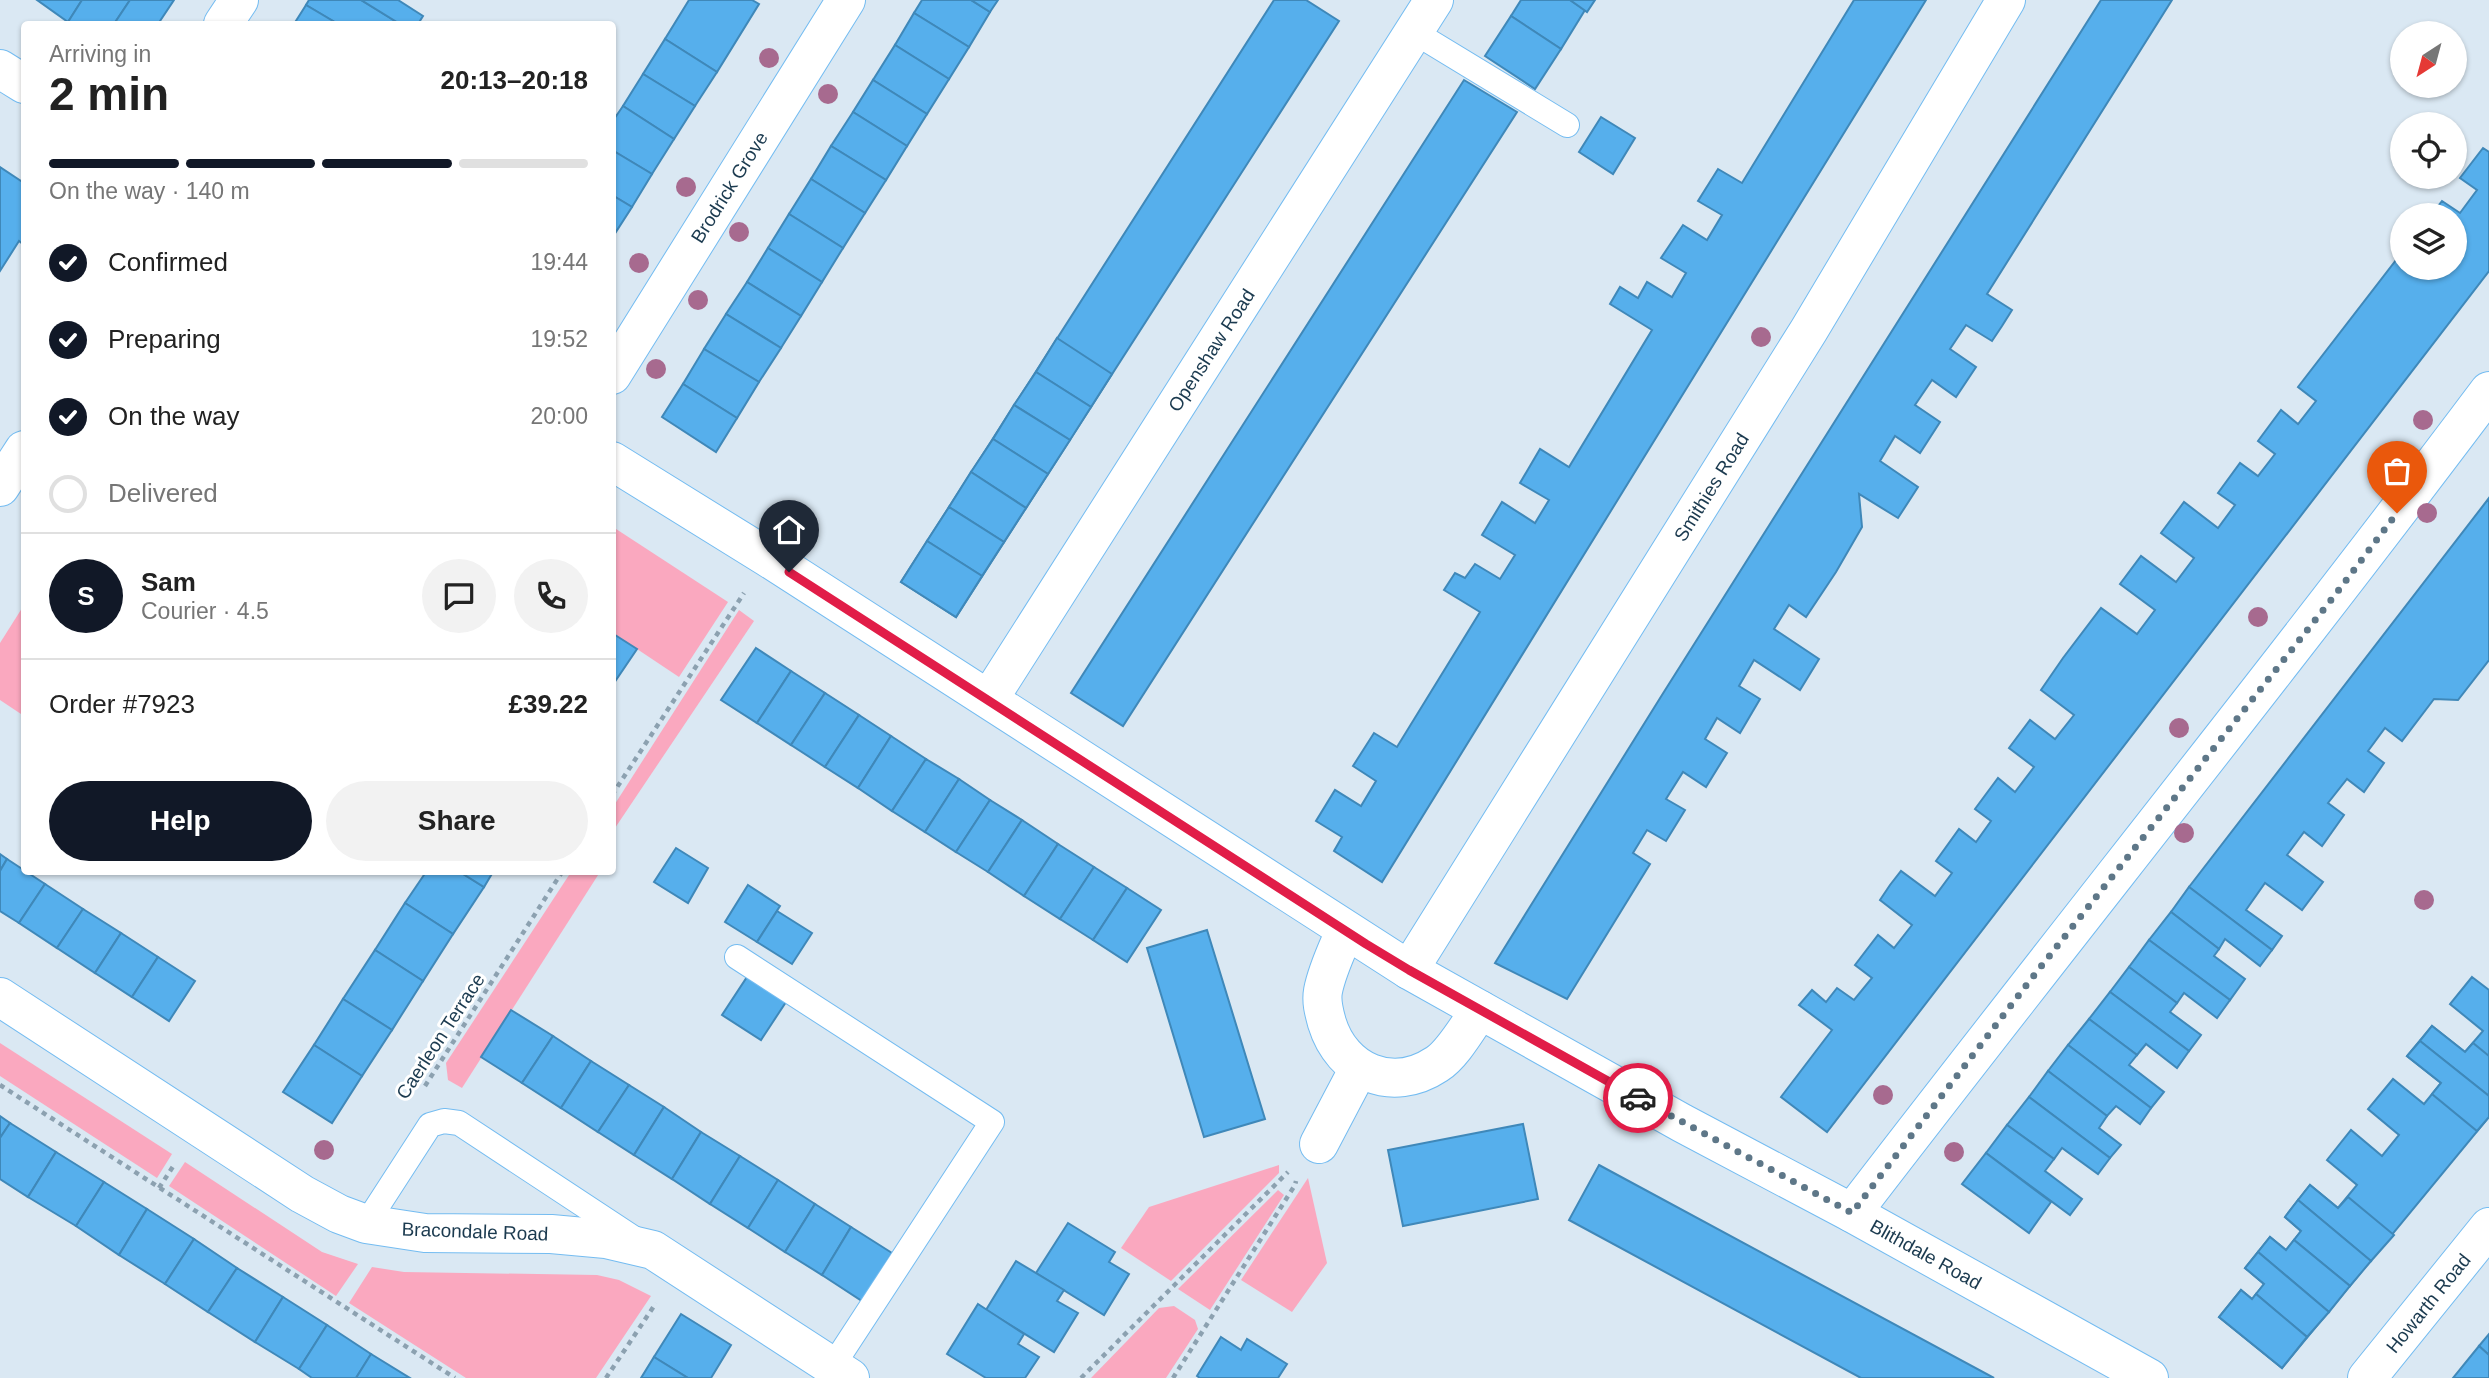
<!DOCTYPE html>
<html lang="en">
<head>
<meta charset="utf-8">
<style>
  :root { --surface:#fff; --page:#f2f2f2; --text:#222; --muted:#767676; --line:#e0e0e0; --accent:#111827 }
  body { margin:0; font-family:Arial,sans-serif; background:var(--page); color:var(--text); height:100vh; display:flex; flex-direction:column; font-size:26px; white-space:nowrap }
  * { box-sizing:border-box; margin:0 }
  p { font-size:23px; color:var(--muted) }
  .icon { flex:none; width:38px; height:38px; fill:none; stroke:currentColor; stroke-width:2; stroke-linecap:round; stroke-linejoin:round }
  .map { position:relative; flex:1; overflow:hidden }
  .panel { position:absolute; left:21px; top:21px; width:595px; height:854px; display:flex; flex-direction:column; background:var(--surface); border-radius:7px; box-shadow:0 2px 5px #0004 }
  .panel>* { flex:none }
  .needle { width:46px; rotate:216deg }
  .fabs { position:absolute; left:2390px; top:21px; display:grid; gap:14px }
  .fabs a { display:grid; place-items:center; width:77px; height:77px; border-radius:50%; background:var(--surface); box-shadow:0 2px 5px #0004; font-size:35px }
  .pin { position:absolute; display:grid; place-items:center; width:60px; height:60px; color:#fff; margin:-72px -30px; border-radius:50% 50% 50% 0; rotate:-45deg; box-shadow:0 0 7px #0007 }
  .pin .icon { rotate:45deg }
  .courier { position:absolute; display:grid; place-items:center; width:70px; height:70px; margin:-35px; border:5px solid #e11d48; border-radius:50%; background:#fff; color:#222; box-shadow:0 2px 9px #0007 }
  .head em { font-style:normal; font-weight:700 }
  .head div { display:flex; flex-direction:column-reverse }
  .head { display:flex; align-items:center; justify-content:space-between; height:119px; padding:0 28px }
  h1 { font-size:46px; font-weight:700; line-height:52px }
  .bar { display:grid; grid-template-columns:repeat(4,1fr); gap:10px 7px; align-content:center; height:84px; padding:0 28px }
  .bar i { height:9px; border-radius:5px; background:var(--line) }
  .bar .selected { background:var(--accent) }
  .bar p { grid-column:span 4 }
  .line { display:flex; align-items:center; gap:18px; padding:0 28px; border-top:2px solid var(--line) }
  .line div { flex:1 }
  .round { display:grid; place-items:center; flex:none; width:74px; height:74px; border-radius:37px; background:var(--page) }
  ol { padding:0 28px; list-style:none }
  li { display:flex; align-items:center; gap:21px; height:77px }
  li p { margin-inline-start:auto }
  li .icon { padding:7px; border-radius:50%; background:var(--accent); color:#fff; stroke-width:4 }
  li:last-child { color:var(--muted) }
  li i { width:38px; height:38px; border:4px solid var(--line); border-radius:50% }
  .action { display:flex; gap:14px; margin-top:auto; padding:14px 28px }
  .action a { flex:1; height:80px; border-radius:42px; background:var(--accent); color:#fff; font-size:28px; font-weight:700; line-height:80px; text-align:center }
  .action a+a { background:var(--page); color:var(--text) }
  .map>svg:first-child { display:block }
</style>
</head>
<body>
<div class="map">
<svg width="2489" height="1378" viewBox="0 0 2489 1378">
  <rect width="100%" height="100%" fill="#dae8f3"/>
  <g fill="#faa8bf">
    <path d="M613 527 728 602 679 677 613 633Z"/>
    <path d="M24 605V716L0 700V643Z"/>
    <path d="M739 610 754 621 613 831V807Z"/>
    <path d="M571 872H600L462 1088 448 1080 446 1063Z"/>
    <path d="M0 1043 172 1154 157 1178 0 1076Z"/>
    <path d="M185 1162 322 1252 358 1264 336 1296 169 1186Z"/>
    <path d="M1279 1165V1173L1171 1281 1121 1248 1149 1207Z"/>
    <path d="M1308 1178 1327 1263 1292 1312 1241 1280Z"/>
    <path d="M1278 1190 1284 1195 1210 1310 1178 1289Z"/>
    <path d="M372 1267 404 1272 597 1275 619 1280 651 1296 596 1378H466L349 1303Z"/>
    <path d="M1174 1306 1195 1320 1198 1329 1166 1378H1091L1159 1308Z"/>
  </g>
  <g fill="#56afec" stroke="#3f88b9" stroke-width="2">
    <path d="M37 0H82L68 22Z"/>
    <path d="M82 0H130L114 24H72L68 22Z"/>
    <path d="M130 0H174L158 24H114Z"/>
    <path d="M309 0H361L400 24H338L306 5Z"/>
    <path d="M361 0H398L423 16 418 24H400Z"/>
    <path d="M689 0H752L759 4 717 72 665 39Z"/>
    <path d="M922 0H971L990 12 969 47 914 13Z"/>
    <path d="M971 0H998L990 12Z"/>
    <path d="M1274 0H1306L1339 21 956 617 901 582Z"/>
    <path d="M1521 0H1570L1585 10 1561 49 1511 16Z"/>
    <path d="M1570 0H1595L1587 12Z"/>
    <path d="M1854 0H1926L1382 882 1334 851 1342 837 1316 821 1335 790 1361 806 1376 781 1353 766 1374 733 1397 747 1480 612 1444 590 1455 573 1465 578 1475 564 1500 579 1515 555 1482 535 1502 502 1535 523 1549 500 1520 483 1540 449 1569 467 1652 330 1610 304 1620 287 1638 298 1647 282 1672 297 1686 273 1661 258 1683 225 1707 240 1722 215 1698 201 1718 169 1742 183Z"/>
    <path d="M2101 0H2172L1987 294 2012 310 2002 326 1992 341 1966 325 1950 349 1976 367 1956 397 1932 380 1915 405 1940 422 1920 453 1895 436 1880 461 1918 487 1898 518 1859 494 1862 527 1836 572 1806 617 1789 605 1774 629 1819 659 1800 690 1754 660 1739 686 1760 699 1740 733 1717 718 1705 739 1727 753 1706 787 1683 772 1666 799 1685 810 1666 841 1647 830 1633 853 1650 864 1567 999 1495 963 1662 695Z"/>
    <path d="M306 5 338 24H294Z"/>
    <path d="M914 13 969 47 949 79 895 45Z"/>
    <path d="M1511 16 1561 49 1535 89 1485 56Z"/>
    <path d="M665 39 717 72 695 106 643 74Z"/>
    <path d="M895 45 949 79 927 114 873 80Z"/>
    <path d="M643 74 695 106 674 139 623 106Z"/>
    <path d="M873 80 927 114 907 146 853 112Z"/>
    <path d="M1464 80 1517 112 1123 726 1071 693Z"/>
    <path d="M623 106 674 139 652 174 612 150V122Z"/>
    <path d="M853 112 907 146 886 180 831 146Z"/>
    <path d="M1601 117 1635 138 1613 174 1579 152Z"/>
    <path d="M831 146 886 180 865 213 811 179Z"/>
    <path d="M2483 148 2489 152V271L1827 1132 1781 1097 1832 1030 1799 1005 1812 990 1826 1002 1837 988 1854 1000 1872 978 1855 965 1878 935 1894 948 1912 925 1880 900 1890 885 1901 871 1935 896 1952 873 1936 861 1959 829 1976 842 1991 821 1975 809 1998 778 2015 792 2034 767 2009 748 2030 720 2055 739 2074 715 2041 690 2063 658 2101 608 2137 634 2155 610 2120 584 2141 556 2176 582 2194 558 2161 533 2184 502 2218 528 2235 505 2218 493 2240 463 2258 476 2275 454 2258 441 2281 410 2298 424 2316 401 2298 387 2403 251V268H2455V215H2431L2442 201 2460 213 2477 190 2460 178Z"/>
    <path d="M612 150 652 174 632 207 612 195Z"/>
    <path d="M0 167 24 183V245L19 241 0 271Z"/>
    <path d="M811 179 865 213 843 248 789 214Z"/>
    <path d="M612 195 632 207 612 238Z"/>
    <path d="M789 214 843 248 822 282 768 248Z"/>
    <path d="M768 248 822 282 801 316 747 282Z"/>
    <path d="M747 282 801 316 781 348 726 314Z"/>
    <path d="M726 314 781 348 759 382 704 349Z"/>
    <path d="M1057 338 1112 374 1091 407 1036 372Z"/>
    <path d="M704 349 759 382 737 418 683 384Z"/>
    <path d="M1036 372 1091 407 1070 440 1014 405Z"/>
    <path d="M683 384 737 418 716 452 662 417Z"/>
    <path d="M1014 405 1070 440 1048 474 993 439Z"/>
    <path d="M993 439 1048 474 1026 508 971 472Z"/>
    <path d="M971 472 1026 508 1004 542 949 507Z"/>
    <path d="M2489 498V660L2458 700 2434 699 2402 741 2385 728 2368 751 2384 763 2364 792 2347 779 2328 803 2344 815 2322 846 2304 832 2287 855 2323 882 2302 910 2265 883 2246 910 2282 936 2272 950 2189 887Z"/>
    <path d="M949 507 1004 542 982 576 927 541Z"/>
    <path d="M927 541 982 576 956 617 901 582Z"/>
    <path d="M612 633 637 649 612 686Z"/>
    <path d="M756 648 791 671 757 723 721 700Z"/>
    <path d="M791 671 825 693 791 745 757 723Z"/>
    <path d="M825 693 859 715 825 767 791 745Z"/>
    <path d="M859 715 891 736 858 788 825 767Z"/>
    <path d="M891 736 926 759 892 811 858 788Z"/>
    <path d="M926 759 959 779 925 832 892 811Z"/>
    <path d="M959 779 990 800 956 852 925 832Z"/>
    <path d="M990 800 1022 820 988 872 956 852Z"/>
    <path d="M1022 820 1058 844 1024 896 988 872Z"/>
    <path d="M1058 844 1094 867 1060 919 1024 896Z"/>
    <path d="M676 848 708 868 688 903 654 882Z"/>
    <path d="M0 854 7 859 0 871Z"/>
    <path d="M7 859 45 884 19 923 0 911V871Z"/>
    <path d="M1094 867 1127 888 1093 940 1060 919Z"/>
    <path d="M426 872H460L484 887 453 934 405 903Z"/>
    <path d="M460 872H493L484 887Z"/>
    <path d="M45 884 83 909 57 948 19 923Z"/>
    <path d="M748 885 780 906 757 942 725 922Z"/>
    <path d="M2189 887 2272 950 2260 966 2225 939 2219 949 2171 912Z"/>
    <path d="M1127 888 1161 910 1127 962 1093 940Z"/>
    <path d="M405 903 453 934 423 981 375 950Z"/>
    <path d="M83 909 121 933 95 973 57 948Z"/>
    <path d="M777 911 812 933 792 964 757 942Z"/>
    <path d="M2171 912 2219 949 2214 956 2245 979 2230 1000 2149 940Z"/>
    <path d="M1207 930 1265 1119 1204 1137 1147 948Z"/>
    <path d="M121 933 158 957 132 997 95 973Z"/>
    <path d="M2149 940 2230 1000 2217 1018 2184 993 2177 1003 2129 967Z"/>
    <path d="M375 950 423 981 392 1030 343 999Z"/>
    <path d="M158 957 195 981 169 1021 132 997Z"/>
    <path d="M2129 967 2177 1003 2170 1012 2201 1035 2189 1051 2110 992Z"/>
    <path d="M747 977 786 1002 761 1040 722 1015Z"/>
    <path d="M2472 977 2489 990V1117L2282 1368 2219 1317 2241 1290 2252 1299 2264 1284 2245 1268 2270 1237 2286 1250 2301 1231 2285 1217 2310 1185 2338 1208 2357 1185 2327 1160 2351 1130 2382 1156 2399 1135 2368 1109 2393 1079 2424 1104 2441 1083 2407 1056 2432 1026 2465 1052 2483 1031 2450 1004Z"/>
    <path d="M2110 992 2189 1051 2177 1068 2146 1044 2137 1055 2089 1019Z"/>
    <path d="M343 999 392 1030 362 1076 314 1045Z"/>
    <path d="M511 1010 553 1036 522 1083 481 1057Z"/>
    <path d="M2089 1019 2137 1055 2129 1065 2164 1092 2151 1108 2068 1045Z"/>
    <path d="M2432 1026 2465 1052 2473 1043 2489 1056V1096L2420 1041Z"/>
    <path d="M553 1036 591 1061 561 1108 522 1083Z"/>
    <path d="M2420 1041 2489 1096V1117L2477 1131 2432 1094 2441 1083 2407 1056Z"/>
    <path d="M314 1045 362 1076 332 1123 283 1092Z"/>
    <path d="M2068 1045 2151 1108 2140 1124 2116 1106 2107 1116 2048 1071Z"/>
    <path d="M591 1061 629 1085 598 1132 561 1108Z"/>
    <path d="M2048 1071 2107 1116 2099 1128 2121 1145 2110 1158 2029 1097Z"/>
    <path d="M629 1085 664 1107 634 1155 598 1132Z"/>
    <path d="M2029 1097 2110 1158 2098 1174 2062 1148 2054 1159 2007 1125Z"/>
    <path d="M664 1107 701 1132 672 1179 634 1155Z"/>
    <path d="M0 1116 10 1123 0 1138Z"/>
    <path d="M10 1123 56 1152 28 1197 0 1179V1138Z"/>
    <path d="M1523 1124 1538 1199 1403 1226 1388 1150Z"/>
    <path d="M2007 1125 2054 1159 2045 1171 2082 1199 2070 1215 1986 1153Z"/>
    <path d="M701 1132 740 1156 710 1204 672 1179Z"/>
    <path d="M56 1152 104 1182 76 1226 28 1197Z"/>
    <path d="M1986 1153 2051 1202 2029 1233 1962 1184Z"/>
    <path d="M740 1156 778 1180 748 1228 710 1204Z"/>
    <path d="M1599 1165 1994 1378H1861L1569 1220Z"/>
    <path d="M778 1180 815 1204 785 1252 748 1228Z"/>
    <path d="M104 1182 147 1209 119 1255 76 1226Z"/>
    <path d="M2310 1185 2338 1208 2348 1197 2394 1235 2371 1261 2298 1200Z"/>
    <path d="M2298 1200 2371 1261 2350 1286 2294 1240 2301 1231 2285 1217Z"/>
    <path d="M815 1204 851 1227 822 1275 785 1252Z"/>
    <path d="M147 1209 194 1239 165 1284 119 1255Z"/>
    <path d="M1068 1223 1115 1252 1109 1262 1129 1274 1104 1315 1036 1273Z"/>
    <path d="M851 1227 892 1253 862 1301 822 1275Z"/>
    <path d="M2270 1237 2286 1250 2294 1240 2350 1286 2329 1312 2258 1252Z"/>
    <path d="M194 1239 237 1268 208 1312 165 1284Z"/>
    <path d="M2258 1252 2329 1312 2307 1337 2256 1294 2264 1284 2245 1268Z"/>
    <path d="M1016 1261 1064 1290 1057 1301 1078 1313 1054 1352 986 1310Z"/>
    <path d="M237 1268 283 1297 255 1342 208 1312Z"/>
    <path d="M2241 1290 2252 1299 2256 1294 2307 1337 2282 1368 2219 1317Z"/>
    <path d="M283 1297 327 1325 299 1369 255 1342Z"/>
    <path d="M978 1304 1024 1334 1018 1344 1039 1357 1025 1378H986L947 1354Z"/>
    <path d="M681 1314 731 1345 711 1378H688L654 1357Z"/>
    <path d="M327 1325 371 1354 356 1378H312L299 1369Z"/>
    <path d="M2489 1334V1355L2479 1346Z"/>
    <path d="M1221 1337 1241 1350 1247 1339 1287 1364 1278 1378H1200L1197 1376Z"/>
    <path d="M2479 1346 2489 1355V1378H2453Z"/>
    <path d="M371 1354 410 1378H356Z"/>
    <path d="M654 1357 688 1378H641Z"/>
  </g>
  <g fill="none" stroke-linecap="round" stroke-linejoin="round">
    <g stroke="#74bcf1" stroke-width="26">
      <g id="lane">
        <path d="M1414 32 1567 125"/>
        <path d="M737 957 992 1122 832 1367"/>
        <path d="M366 1224 430 1125 444 1121 459 1123 635 1239"/>
      </g>
    </g>
    <g stroke="#74bcf1" stroke-width="40">
      <g id="street">
        <path d="M223 24 239 0"/>
        <path d="M0 69 24 84"/>
        <path d="M612 375 846 0"/>
        <path d="M612 461 767 557 1409 970 1682 1123 1852 1213 2149 1378"/>
        <path d="M0 487 24 450"/>
        <path d="M989 699 1434 0"/>
        <path d="M1345 931C1337 950 1327 970 1323 991 1321 1002 1324 1012 1327 1023 1342 1072 1392 1094 1437 1064 1453 1054 1469 1025 1480 1010"/>
        <path d="M1409 970 1809 330 2006 0"/>
        <path d="M0 997 302 1194 339 1214 366 1224 425 1233 551 1234 606 1239 653 1250 850 1378"/>
        <path d="M1319 1144 1359 1068"/>
        <path d="M1852 1213C2063 938 2281 668 2489 391"/>
        <path d="M2367 1378 2489 1227"/>
      </g>
    </g>
    <g stroke="#8ca1b0" stroke-width="4.5" stroke-dasharray="5 5" stroke-linecap="butt">
      <path d="M612 795 744 593"/>
      <path d="M0 1085 455 1378"/>
      <path d="M425 1086 562 872"/>
      <path d="M159 1188 174 1165"/>
      <path d="M606 1378 656 1303"/>
      <path d="M1081 1378 1288 1172"/>
      <path d="M1173 1378 1295 1185 1296 1181"/>
    </g>
    <use href="#lane" stroke="#fff" stroke-width="24"/>
    <use href="#street" stroke="#fff" stroke-width="38"/>
  </g>
  <g fill="#a76a8f">
    <circle cx="769" cy="58" r="10"/>
    <circle cx="828" cy="94" r="10"/>
    <circle cx="686" cy="187" r="10"/>
    <circle cx="739" cy="232" r="10"/>
    <circle cx="639" cy="263" r="10"/>
    <circle cx="698" cy="300" r="10"/>
    <circle cx="1761" cy="337" r="10"/>
    <circle cx="656" cy="369" r="10"/>
    <circle cx="2423" cy="420" r="10"/>
    <circle cx="2427" cy="513" r="10"/>
    <circle cx="2258" cy="617" r="10"/>
    <circle cx="2179" cy="728" r="10"/>
    <circle cx="2184" cy="833" r="10"/>
    <circle cx="2424" cy="900" r="10"/>
    <circle cx="1883" cy="1095" r="10"/>
    <circle cx="324" cy="1150" r="10"/>
    <circle cx="1954" cy="1152" r="10"/>
  </g>
  <g fill="none" stroke-linecap="round" stroke-linejoin="round">
    <path stroke="#5e7788" stroke-width="7" stroke-dasharray="0 12.6" d="M1638 1098 1852 1213 2028 983 2335 595 2397 513"/>
    <path stroke="#e11d48" stroke-width="9" d="M789 572 1366 944 1409 970 1638 1098"/>
  </g>
  <g text-anchor="middle" stroke-width="6" stroke-linejoin="round" paint-order="stroke">
    <g font-size="19" fill="#1b3a4f" stroke="#fff">
      <text transform="translate(729 187) rotate(-58)" y="7">Brodrick Grove</text>
      <text transform="translate(1211 350) rotate(-57)" y="7">Openshaw Road</text>
      <text transform="translate(1711 487) rotate(-58)" y="7">Smithies Road</text>
      <text transform="translate(440 1036) rotate(-57)" y="7">Caerleon Terrace</text>
      <text transform="translate(475 1231) rotate(2)" y="7">Bracondale Road</text>
      <text transform="translate(1926 1254) rotate(29)" y="7">Blithdale Road</text>
      <text transform="translate(2428 1303) rotate(-51)" y="7">Howarth Road</text>
    </g>
  </g>
</svg>
<div class="fabs">
<a><svg class="needle" viewBox="-14 -14 28 28"><path d="M0-13l5 13h-10z" fill="#e53935"/><path d="M0 13l5-13h-10z" fill="#767676"/></svg></a>
<a><svg class="icon" aria-label="locate" viewBox="0 0 24 24"><circle cx="12" cy="12" r="6"/><path d="M12 2v4M12 18v4M2 12h4M18 12h4"/></svg></a>
<a><svg class="icon" aria-label="layers" viewBox="0 0 24 24"><path d="M12 4l9 5-9 5-9-5zM3 14l9 5 9-5"/></svg></a>
</div>
<div class="pin" style="left:2397px;top:513px;background:#ea580c"><svg class="icon" aria-label="bag" viewBox="0 0 24 24"><path d="M5 8h14l-1 12H6zM9 8a3 3 0 0 1 6 0"/></svg></div>
<div class="pin" style="left:789px;top:572px;background:#1f2937"><svg class="icon" aria-label="home" viewBox="0 0 24 24"><path d="M3 11l9-7 9 7M6 9v11h12V9"/></svg></div>
<div class="courier" style="left:1638px;top:1098px"><svg class="icon" aria-label="car" viewBox="0 0 24 24"><path d="M5 17H2v-5l4-1 3-4h7l3 4 3 1v5h-3M9 17h6M6 11h13"/><circle cx="7" cy="17" r="2"/><circle cx="17" cy="17" r="2"/></svg></div>
<section class="panel">
<div class="head"><div><h1>2 min</h1><p>Arriving in</p></div><em>20:13–20:18</em></div>
<div class="bar"><i class="selected"></i><i class="selected"></i><i class="selected"></i><i></i><p>On the way · 140 m</p></div>
<ol>
<li><svg class="icon" aria-label="check" viewBox="0 0 24 24"><path d="M5 12l5 5 9-10"/></svg>Confirmed<p>19:44</p></li>
<li><svg class="icon" aria-label="check" viewBox="0 0 24 24"><path d="M5 12l5 5 9-10"/></svg>Preparing<p>19:52</p></li>
<li><svg class="icon" aria-label="check" viewBox="0 0 24 24"><path d="M5 12l5 5 9-10"/></svg>On the way<p>20:00</p></li>
<li><i></i>Delivered</li>
</ol>
<div class="line" style="height:126px"><b class="round" style="background:var(--accent);color:#fff">S</b><div><b>Sam</b><p>Courier · 4.5</p></div><a class="round"><svg class="icon" aria-label="chat" viewBox="0 0 24 24"><path d="M4 5h16v11H9l-5 4z"/></svg></a><a class="round"><svg class="icon" aria-label="phone" viewBox="0 0 24 24"><path d="M5 4h4l2 5-3 2q2 4 5 5l2-3 5 2v4C11 20 4 13 5 4z"/></svg></a></div>
<div class="line" style="height:91px"><div>Order #7923</div><b>£39.22</b></div>
<div class="action"><a>Help</a><a>Share</a></div>
</section>
</div>
</body>
</html>
